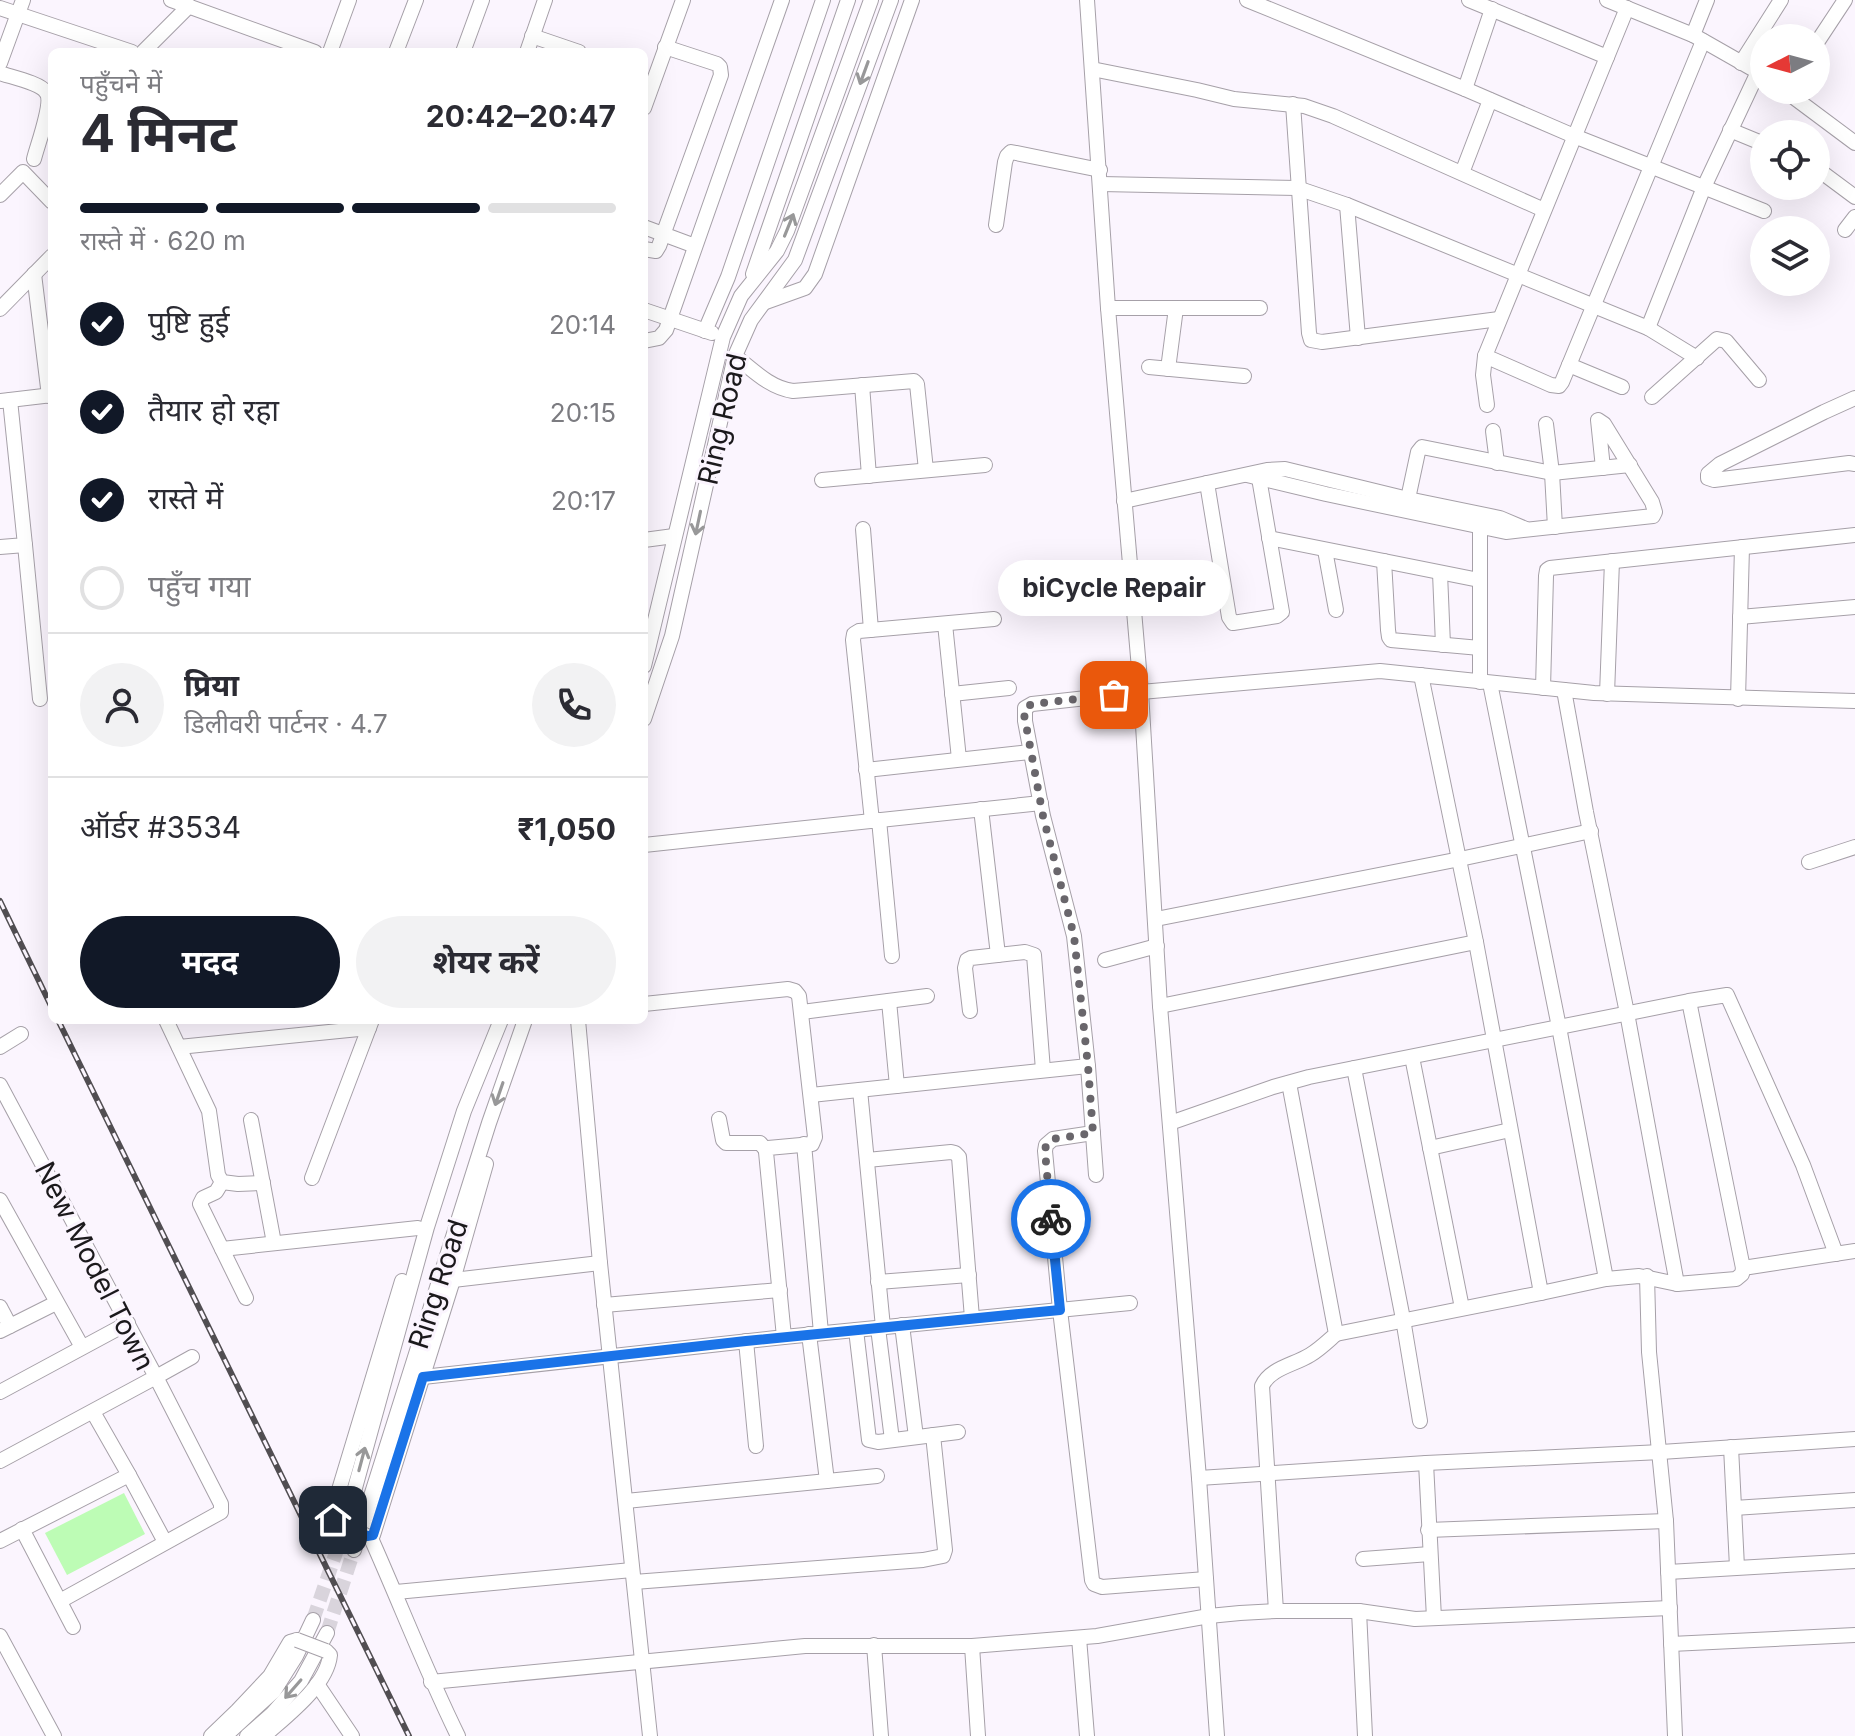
<!DOCTYPE html>
<html lang="hi">
<head>
<meta charset="utf-8">
<style>
  :root { --surface:#fff; --page:#f2f2f3; --text:#2b2b33; --muted:#7c7c81; --line:#e1e1e2; --accent:#111827 }
  body { margin:0; font-family:Inter,"Noto Sans Devanagari",sans-serif; background:var(--page); color:var(--text); height:100vh; display:flex; flex-direction:column; font-size:30px; white-space:nowrap }
  * { box-sizing:border-box; margin:0 }
  p { font-size:26px; color:var(--muted) }
  .icon { flex:none; width:44px; height:44px; fill:none; stroke:currentColor; stroke-width:2; stroke-linecap:round; stroke-linejoin:round }
  .map { position:relative; flex:1; overflow:hidden }
  .panel { position:absolute; left:48px; top:48px; width:600px; height:976px; display:flex; flex-direction:column; background:var(--surface); border-radius:12px; box-shadow:0 8px 32px #0002 }
  .panel>* { flex:none }
  .needle { width:52px; rotate:264deg }
  .buttons { position:absolute; left:1750px; top:24px; display:grid; gap:16px }
  .buttons a { display:grid; place-items:center; width:80px; height:80px; border-radius:50%; background:var(--surface); box-shadow:0 8px 32px #0002; font-size:40px }
  .pin { position:absolute; display:grid; place-items:center; width:68px; height:68px; color:#fff; margin:-34px; border-radius:16px; box-shadow:0 4px 12px #0006 }
  .courier { position:absolute; display:grid; place-items:center; width:80px; height:80px; margin:-40px; border:6px solid #1a73e8; border-radius:50%; background:#fff; color:#222; box-shadow:0 2px 10px #0007 }
  .bubble { position:absolute; height:56px; border-radius:28px; background:var(--surface); box-shadow:0 8px 32px #0002; font-size:26px; font-weight:700; line-height:56px; text-align:center }
  .headline em { font-style:normal; font-weight:700 }
  .headline div { display:flex; flex-direction:column-reverse }
  .headline { display:flex; align-items:center; justify-content:space-between; height:136px; padding:0 32px }
  h1 { font-size:52px; font-weight:700; line-height:60px }
  .bar { display:grid; grid-template-columns:repeat(4,1fr); gap:12px 8px; align-content:center; height:96px; padding:0 32px }
  .bar i { height:10px; border-radius:6px; background:var(--line) }
  .bar .active { background:var(--accent) }
  .bar p { grid-column:span 4 }
  .line { display:flex; align-items:center; gap:20px; padding:0 32px; border-top:2px solid var(--line) }
  .line div { flex:1 }
  .round { display:grid; place-items:center; flex:none; width:84px; height:84px; border-radius:42px; background:var(--page) }
  ol { padding:0 32px; list-style:none }
  li { display:flex; align-items:center; gap:24px; height:88px }
  li p { margin-inline-start:auto }
  li .icon { padding:8px; border-radius:50%; background:var(--accent); color:#fff; stroke-width:4 }
  li:last-child { color:var(--muted) }
  li i { width:44px; height:44px; border:4px solid var(--line); border-radius:50% }
  .button { display:flex; gap:16px; margin-top:auto; padding:16px 32px }
  .button a { flex:1; height:92px; border-radius:48px; background:var(--accent); color:#fff; font-size:32px; font-weight:700; line-height:92px; text-align:center }
  .button a+a { background:var(--page); color:var(--text) }
  .map>svg:first-child { display:block }
</style>
</head>
<body>
<div class="map">
<svg width="1855" height="1736" viewBox="0 0 1855 1736">
  <rect width="100%" height="100%" fill="#fbf5fe"/>
  <path fill="#bdfcb5" d="M124 1493 145 1534 67 1575 45 1533Z"/>
  <g fill="none" stroke-linecap="round" stroke-linejoin="round">
    <g stroke="#d9d4dc" stroke-width="14" stroke-dasharray="14 7" stroke-linecap="butt">
      <path d="M313 1620 342 1535"/>
      <path d="M327 1633 354 1550"/>
    </g>
    <g stroke="#a6a0a8" stroke-width="16">
      <g id="minor">
        <path d="M171 0 315 52"/>
        <path d="M1087 0 1108 308 1141 692 1160 1006 1199 1478 1217 1736"/>
        <path d="M1247 0 1465 89 1574 136 1764 211"/>
        <path d="M1469 0 1607 57"/>
        <path d="M0 8 132 52"/>
        <path d="M1627 8 1485 356 1551 385 1559 386 1562 382 1703 41"/>
        <path d="M1693 35 1707 0"/>
        <path d="M532 36 579 52"/>
        <path d="M1816 44 1845 0"/>
        <path d="M143 52 189 6"/>
        <path d="M330 52 349 0"/>
        <path d="M396 52 416 0"/>
        <path d="M463 52 482 0"/>
        <path d="M527 52 545 0"/>
        <path d="M0 63 23 0"/>
        <path d="M1741 63 1781 0"/>
        <path d="M1092 69 1197 90 1234 99 1304 106 1333 116 1544 210"/>
        <path d="M0 73C11 77 40 83 46 92 54 102 37 146 34 159"/>
        <path d="M1465 89 1492 9"/>
        <path d="M1784 90 1855 143"/>
        <path d="M1293 104 1309 333 1311 340 1322 342 1499 319"/>
        <path d="M644 108 683 0"/>
        <path d="M1730 130 1764 144"/>
        <path d="M1816 168 1855 197"/>
        <path d="M1462 173 1490 100"/>
        <path d="M1101 184 1297 188 1347 205 1648 328 1704 187 1758 72 1693 35 1607 0"/>
        <path d="M0 195 23 172 52 202"/>
        <path d="M1347 205 1358 338"/>
        <path d="M996 225 1005 162 1007 156 1011 152 1100 170"/>
        <path d="M644 227 695 246"/>
        <path d="M1845 230 1855 217"/>
        <path d="M644 249 656 251 659 246 721 75 720 67 717 64 665 47"/>
        <path d="M34 274 49 396"/>
        <path d="M753 274 848 0"/>
        <path d="M766 302 805 288 815 274 912 0"/>
        <path d="M1108 308H1260"/>
        <path d="M0 309 52 256"/>
        <path d="M644 310 712 333"/>
        <path d="M1648 328 1697 358"/>
        <path d="M705 331 728 277 823 0"/>
        <path d="M644 341 659 338 666 330 782 0"/>
        <path d="M735 356C753 370 770 388 793 391L914 381 917 384 926 470"/>
        <path d="M1485 356 1483 375 1487 405"/>
        <path d="M1569 365 1622 387"/>
        <path d="M1149 367 1244 376"/>
        <path d="M1168 369 1176 308"/>
        <path d="M862 385 869 476"/>
        <path d="M1652 397 1717 339 1726 341 1759 380"/>
        <path d="M1855 398 1824 412 1720 464 1708 474V478L1714 480 1849 463 1855 464"/>
        <path d="M1 401 52 395"/>
        <path d="M1546 424 1552 473 1555 527"/>
        <path d="M1493 431 1497 463"/>
        <path d="M1247 475 1326 494 1506 532 1653 516 1655 512 1652 502 1604 424 1598 420 1603 468"/>
        <path d="M822 480 985 465"/>
        <path d="M1207 483 1229 617 1233 623 1277 616 1282 612 1259 478"/>
        <path d="M1124 501 1267 470 1285 469 1408 499 1500 518 1526 529"/>
        <path d="M1406 508 1418 452 1422 447 1552 473 1630 465"/>
        <path d="M863 529 871 630"/>
        <path d="M1269 538 1479 580"/>
        <path d="M644 540 674 536"/>
        <path d="M25 545 40 699"/>
        <path d="M0 547 25 545 10 400"/>
        <path d="M1325 550 1336 610"/>
        <path d="M1384 561 1388 630 1389 637 1391 640 1480 648"/>
        <path d="M1440 573 1443 645"/>
        <path d="M1740 617 1855 607"/>
        <path d="M945 624 959 759"/>
        <path d="M644 666 723 337 741 296 777 251 787 231 871 0"/>
        <path d="M1421 675 1476 942 1541 1293 1606 1279 1559 1027 1490 683"/>
        <path d="M1480 682V519"/>
        <path d="M1543 688 1546 576 1547 570 1550 568 1855 535"/>
        <path d="M1564 690 1586 812 1627 1013 1677 1284 1639 1276 1606 1279"/>
        <path d="M952 694 1009 688"/>
        <path d="M1607 694 1612 561"/>
        <path d="M1738 699 1742 547"/>
        <path d="M644 719 672 636 735 356 751 320 795 260 891 0"/>
        <path d="M866 770 1030 752"/>
        <path d="M981 809 998 955"/>
        <path d="M879 820 892 956"/>
        <path d="M872 821 853 640 854 634 859 631 994 619"/>
        <path d="M644 845 1041 803"/>
        <path d="M1809 862 1855 847"/>
        <path d="M1156 919 1460 859 1591 831"/>
        <path d="M1105 960 1157 946"/>
        <path d="M889 1001 897 1086"/>
        <path d="M1689 1001 1743 1268 1855 1251"/>
        <path d="M1160 1006 1476 942"/>
        <path d="M970 1011 965 968 967 960 971 958 1025 952 1034 955 1043 1070"/>
        <path d="M802 1012 927 996"/>
        <path d="M166 1020 209 1111 218 1175 222 1182 238 1184 263 1183"/>
        <path d="M578 1020 600 1263 650 1736"/>
        <path d="M0 1047 21 1034"/>
        <path d="M179 1047 369 1028"/>
        <path d="M1412 1057 1462 1308"/>
        <path d="M1088 1066 1096 1175"/>
        <path d="M1354 1068 1403 1319 1420 1421"/>
        <path d="M0 1085 156 1377 0 1461"/>
        <path d="M860 1090 883 1327"/>
        <path d="M811 1095 1088 1066 1074 936 1043 816 1025 721V708L1032 704 1141 692 1380 671 1594 693 1855 701"/>
        <path d="M719 1119 723 1140 726 1143H760L766 1150"/>
        <path d="M251 1120 274 1243"/>
        <path d="M1170 1123 1273 1087 1309 1077 1689 1001 1727 995 1803 1165 1836 1254"/>
        <path d="M1093 1133 1053 1139 1046 1145 1045 1151 1060 1310 1092 1580 1094 1584 1102 1587 1206 1579"/>
        <path d="M804 1144 821 1333"/>
        <path d="M1430 1148 1510 1130"/>
        <path d="M867 1160 951 1152 955 1153 959 1157 972 1318"/>
        <path d="M312 1178 372 1020"/>
        <path d="M222 1182 216 1192 203 1198 200 1204 246 1298"/>
        <path d="M0 1200 82 1347"/>
        <path d="M222 1249 418 1228"/>
        <path d="M1647 1276 1649 1352 1666 1521 1675 1736"/>
        <path d="M453 1280 600 1263"/>
        <path d="M878 1282 969 1275"/>
        <path d="M1677 1284 1736 1279 1742 1274 1743 1268"/>
        <path d="M604 1305 780 1290"/>
        <path d="M0 1307 10 1326"/>
        <path d="M902 1325 916 1437"/>
        <path d="M878 1328 892 1440"/>
        <path d="M856 1330 869 1440 878 1442 958 1432"/>
        <path d="M0 1331 56 1303"/>
        <path d="M809 1334 827 1481"/>
        <path d="M1336 1334 1541 1293"/>
        <path d="M784 1337 1130 1303"/>
        <path d="M746 1341 756 1446"/>
        <path d="M423 1377 784 1337 766 1152 768 1148 812 1144 815 1137 799 996 795 991 788 989 644 1004"/>
        <path d="M0 1392 128 1323"/>
        <path d="M1731 1447 1737 1567"/>
        <path d="M1426 1463 1434 1618"/>
        <path d="M129 1475 165 1542"/>
        <path d="M1199 1478 1426 1463 1661 1452 1855 1439"/>
        <path d="M626 1501 877 1476"/>
        <path d="M1734 1508 1855 1500"/>
        <path d="M338 1523 332 1518V1513L402 1281"/>
        <path d="M22 1529 73 1627"/>
        <path d="M1428 1530 1666 1521"/>
        <path d="M342 1535 427 1227 464 1111 501 1020"/>
        <path d="M367 1536 373 1535 453 1280 486 1164"/>
        <path d="M370 1536C400 1603 426 1671 458 1736"/>
        <path d="M0 1541 129 1475 93 1412"/>
        <path d="M354 1550 489 1123 525 1020"/>
        <path d="M1363 1559 1430 1554"/>
        <path d="M1668 1572 1855 1561"/>
        <path d="M634 1582 923 1560 943 1556 945 1550 933 1435"/>
        <path d="M396 1592 632 1570"/>
        <path d="M60 1601 221 1512V1504L156 1377 192 1357"/>
        <path d="M1276 1611 1262 1386C1270 1368 1294 1365 1310 1355 1320 1349 1328 1341 1336 1334L1289 1083"/>
        <path d="M1359 1611 1365 1736"/>
        <path d="M0 1636 54 1736"/>
        <path d="M1079 1638 1087 1736"/>
        <path d="M1671 1644 1855 1635"/>
        <path d="M874 1645 881 1736"/>
        <path d="M972 1646 1097 1636 1209 1616 1240 1613 1276 1611H1359L1415 1619 1670 1608"/>
        <path d="M431 1682 805 1646H972L978 1736"/>
        <path d="M317 1684 352 1736"/>
        <path d="M211 1736 237 1711 270 1676 290 1642 297 1640"/>
        <path d="M225 1736 274 1691 296 1656 313 1620"/>
        <path d="M247 1736 272 1714 301 1681 327 1633"/>
        <path d="M264 1736C286 1716 327 1686 330 1655L326 1651"/>
      </g>
    </g>
    <use href="#minor" stroke="#fff" stroke-width="14"/>
    <g stroke="#514e52" stroke-width="6">
      <g id="rail">
        <path d="M0 901 52 1008"/>
        <path d="M58 1020 409 1736"/>
      </g>
    </g>
    <use href="#rail" stroke="#fbf5fe" stroke-width="3" stroke-dasharray="9" stroke-linecap="butt"/>
    <g stroke="#a6a0a8" stroke-width="16" stroke-linecap="butt">
      <g id="minor-bridge">
        <path d="M338 1523 367 1536"/>
        <path d="M297 1640 326 1651"/>
      </g>
    </g>
    <use href="#minor-bridge" stroke="#fff" stroke-width="14"/>
  </g>
  <defs><path id="oneway-shaft" d="M-6 0H5M1.5-3L5.5 0L1.5 3" fill="none" stroke-width="1.6" stroke-linecap="round" stroke-linejoin="round" transform="scale(2)"/></defs>
  <g stroke="#989899">
    <use href="#oneway-shaft" transform="translate(864 73) rotate(110)"/>
    <use href="#oneway-shaft" transform="translate(789 225) rotate(-68)"/>
    <use href="#oneway-shaft" transform="translate(698 523) rotate(102)"/>
    <use href="#oneway-shaft" transform="translate(499 1094) rotate(109)"/>
    <use href="#oneway-shaft" transform="translate(362 1459) rotate(-75)"/>
    <use href="#oneway-shaft" transform="translate(293 1689) rotate(131)"/>
  </g>
  <g fill="none" stroke-linecap="round" stroke-linejoin="round">
    <path stroke="#69666b" stroke-width="8" stroke-dasharray="0 14.4" d="M1051 1219 1045 1151 1046 1145 1053 1139 1093 1133 1088 1066 1074 936 1043 816 1024 714 1025 708 1032 704 1114 695"/>
    <path stroke="#1a73e8" stroke-width="10" d="M333 1520 367 1536 373 1535 423 1377 746 1341 1060 1310 1051 1219"/>
  </g>
  <g text-anchor="middle" stroke-width="6" stroke-linejoin="round" paint-order="stroke">
    <g font-size="28" fill="#1b191c" stroke="#fbf5fe">
      <text transform="translate(722 419) rotate(-77)" y="10">Ring Road</text>
      <text transform="translate(95 1266) rotate(63)" y="10">New Model Town</text>
      <text transform="translate(438 1284) rotate(-72)" y="10">Ring Road</text>
    </g>
  </g>
</svg>
<div class="buttons">
<a><svg class="needle" viewBox="-14 -14 28 28"><path d="M0-13l5 13h-10z" fill="#e53935"/><path d="M0 13l5-13h-10z" fill="#7c7c81"/></svg></a>
<a><svg class="icon" aria-label="locate" viewBox="0 0 24 24"><circle cx="12" cy="12" r="6"/><path d="M12 2v4M12 18v4M2 12h4M18 12h4"/></svg></a>
<a><svg class="icon" aria-label="layers" viewBox="0 0 24 24"><path d="M12 4l9 5-9 5-9-5zM3 14l9 5 9-5"/></svg></a>
</div>
<div class="pin" style="left:1114px;top:695px;background:#ea580c"><svg class="icon" aria-label="bag" viewBox="0 0 24 24"><path d="M5 8h14l-1 12H6zM9 8a3 3 0 0 1 6 0"/></svg></div>
<div class="pin" style="left:333px;top:1520px;background:#1f2937"><svg class="icon" aria-label="home" viewBox="0 0 24 24"><path d="M3 11l9-7 9 7M6 9v11h12V9"/></svg></div>
<div class="courier" style="left:1051px;top:1219px"><svg class="icon" aria-label="bike" viewBox="0 0 24 24"><circle cx="6" cy="16" r="4"/><circle cx="18" cy="16" r="4"/><path d="M6 16l4-8h5l3 8M10 8l3 8H6M13 5h3"/></svg></div>
<div class="bubble" style="left:998px;top:560px;width:232px">biCycle Repair</div>
<section class="panel">
<div class="headline"><div><h1>4 मिनट</h1><p>पहुँचने में</p></div><em>20:42–20:47</em></div>
<div class="bar"><i class="active"></i><i class="active"></i><i class="active"></i><i></i><p>रास्ते में · 620 m</p></div>
<ol>
<li><svg class="icon" aria-label="check" viewBox="0 0 24 24"><path d="M5 12l5 5 9-10"/></svg>पुष्टि हुई<p>20:14</p></li>
<li><svg class="icon" aria-label="check" viewBox="0 0 24 24"><path d="M5 12l5 5 9-10"/></svg>तैयार हो रहा<p>20:15</p></li>
<li><svg class="icon" aria-label="check" viewBox="0 0 24 24"><path d="M5 12l5 5 9-10"/></svg>रास्ते में<p>20:17</p></li>
<li><i></i>पहुँच गया</li>
</ol>
<div class="line" style="height:144px"><a class="round"><svg class="icon" aria-label="person" viewBox="0 0 24 24"><circle cx="12" cy="8" r="4"/><path d="M4 21q1-7 8-7t8 7"/></svg></a><div><b>प्रिया</b><p>डिलीवरी पार्टनर · 4.7</p></div><a class="round"><svg class="icon" aria-label="phone" viewBox="0 0 24 24"><path d="M5 4h4l2 5-3 2q2 4 5 5l2-3 5 2v4C11 20 4 13 5 4z"/></svg></a></div>
<div class="line" style="height:104px"><div>ऑर्डर #3534</div><b>₹1,050</b></div>
<div class="button"><a>मदद</a><a>शेयर करें</a></div>
</section>
</div>
</body>
</html>
